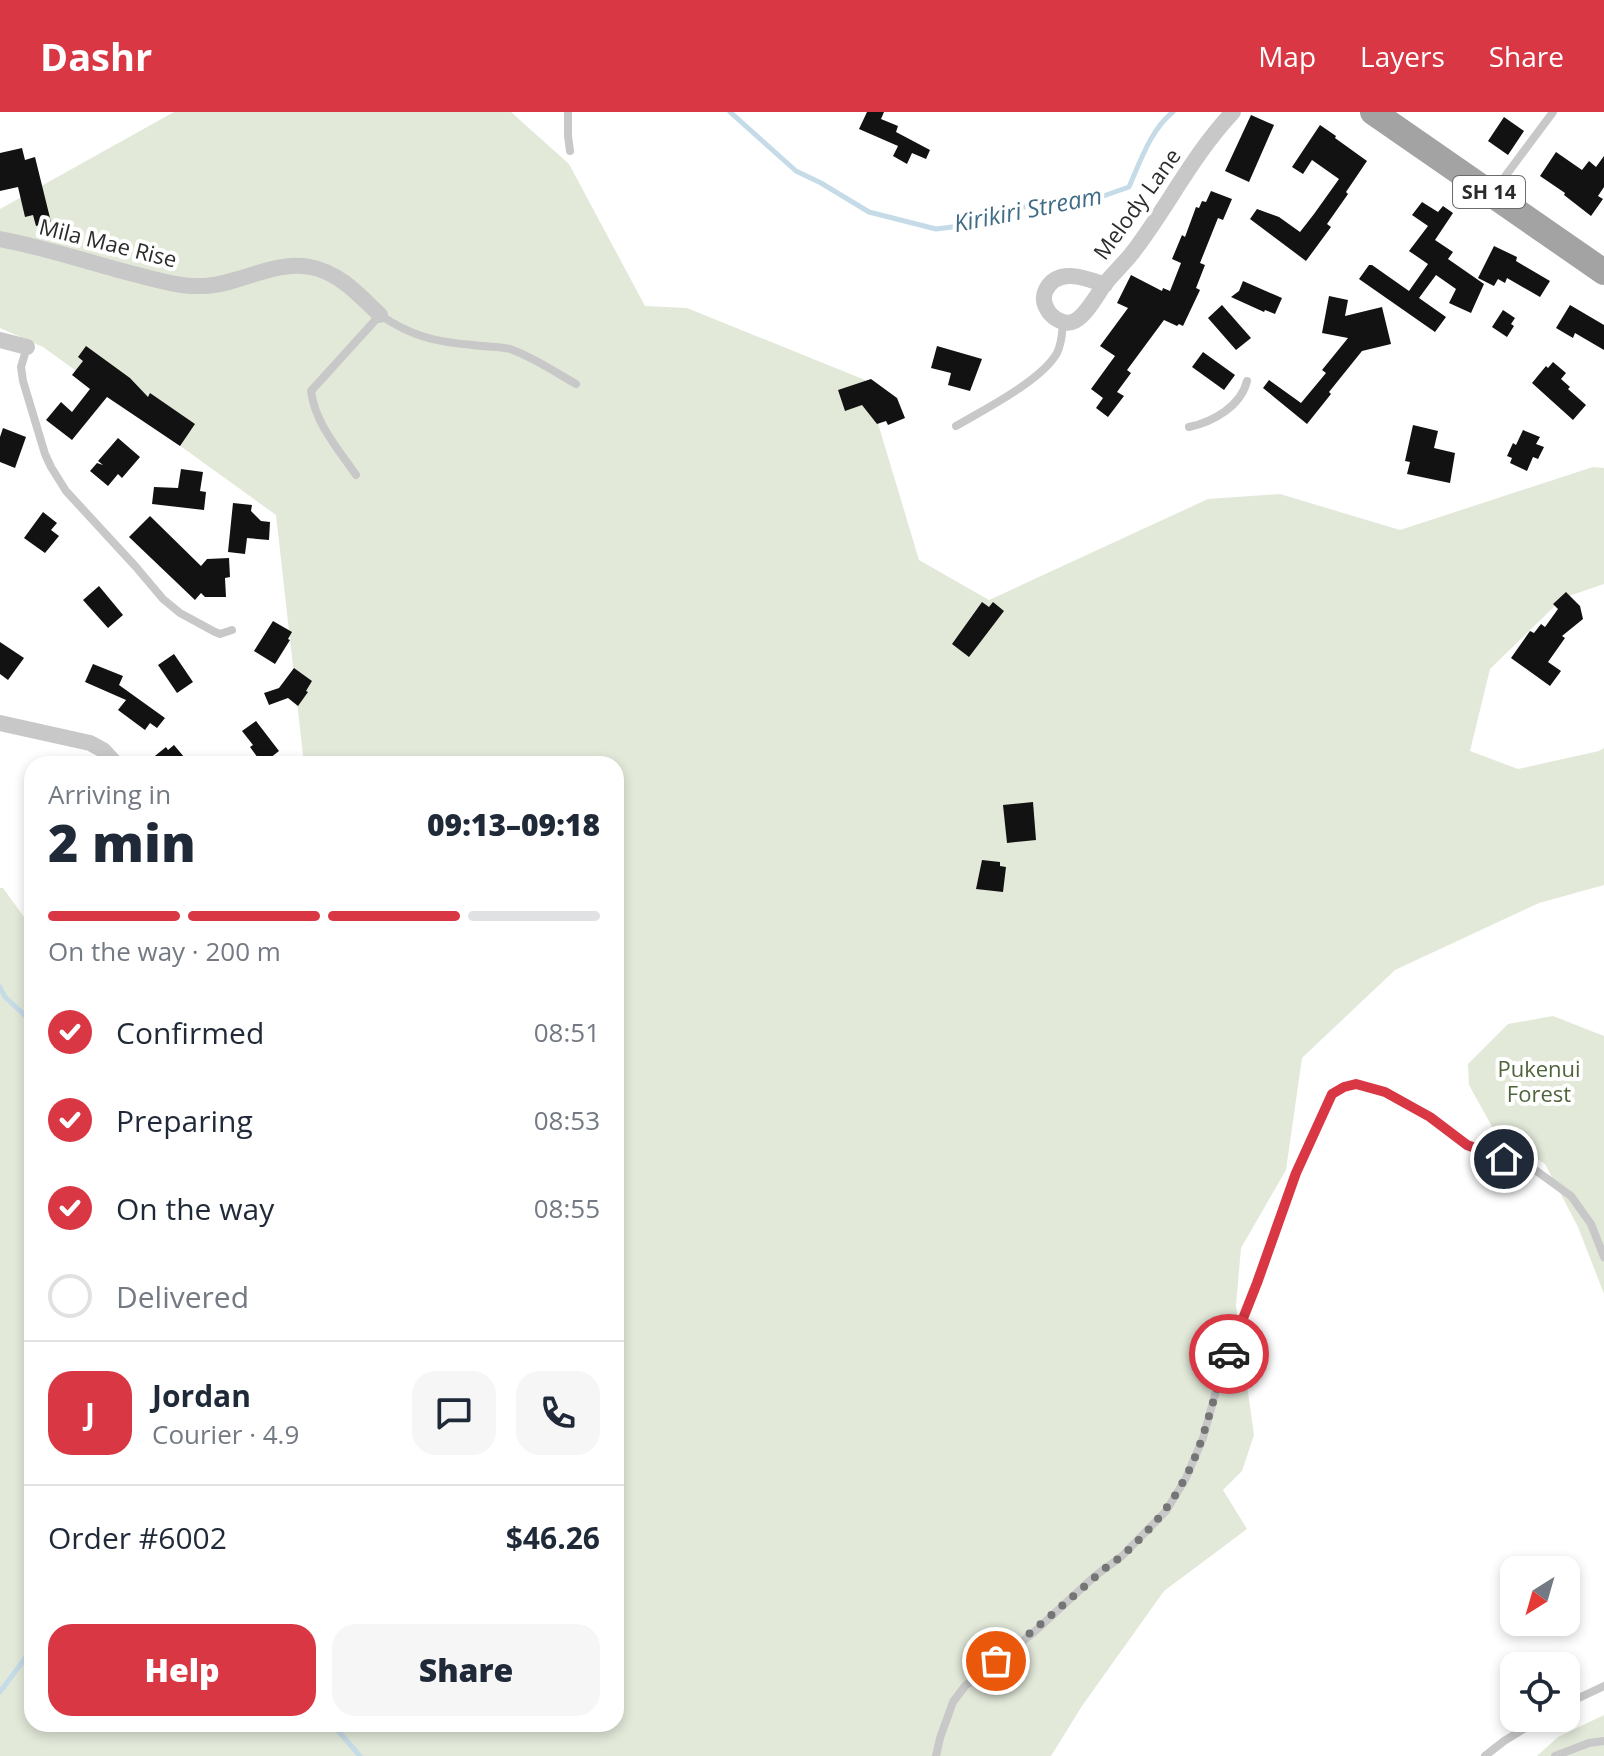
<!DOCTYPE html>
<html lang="en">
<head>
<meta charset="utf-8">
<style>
  :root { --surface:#fff; --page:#f6f6f7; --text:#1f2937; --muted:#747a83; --line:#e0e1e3; --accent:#d93744 }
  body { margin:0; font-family:"Open Sans",sans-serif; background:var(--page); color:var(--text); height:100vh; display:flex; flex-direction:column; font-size:30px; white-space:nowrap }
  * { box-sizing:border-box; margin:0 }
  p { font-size:26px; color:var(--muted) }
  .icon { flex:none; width:44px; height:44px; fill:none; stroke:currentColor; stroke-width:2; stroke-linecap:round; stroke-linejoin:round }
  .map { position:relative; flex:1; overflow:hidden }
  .side { position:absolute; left:24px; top:644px; width:600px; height:976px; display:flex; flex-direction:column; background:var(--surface); border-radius:24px; box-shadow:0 4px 12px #0003 }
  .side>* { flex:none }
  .needle { width:52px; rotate:217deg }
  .tools { position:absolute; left:1500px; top:1444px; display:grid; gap:16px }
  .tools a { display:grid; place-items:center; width:80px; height:80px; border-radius:16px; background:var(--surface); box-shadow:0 4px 12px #0003; font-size:40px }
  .pin { position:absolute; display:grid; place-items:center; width:68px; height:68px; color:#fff; margin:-34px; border:4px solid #fff; border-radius:50%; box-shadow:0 2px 8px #0007 }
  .courier { position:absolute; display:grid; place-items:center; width:80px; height:80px; margin:-40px; border:6px solid #d93744; border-radius:50%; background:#fff; color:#222; box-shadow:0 2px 10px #0007 }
  .summary em { font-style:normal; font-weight:800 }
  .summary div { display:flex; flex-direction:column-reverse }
  .summary { display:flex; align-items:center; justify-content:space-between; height:136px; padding:0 24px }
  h1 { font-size:52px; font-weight:800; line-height:60px }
  .bar { display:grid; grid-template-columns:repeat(4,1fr); gap:12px 8px; align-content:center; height:96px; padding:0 24px }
  .bar i { height:10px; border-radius:6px; background:var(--line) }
  .bar .active { background:var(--accent) }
  .bar p { grid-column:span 4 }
  .line { display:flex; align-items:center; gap:20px; padding:0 24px; border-top:2px solid var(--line) }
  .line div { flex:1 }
  .round { display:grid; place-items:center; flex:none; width:84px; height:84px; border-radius:24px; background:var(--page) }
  ol { padding:0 24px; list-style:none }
  li { display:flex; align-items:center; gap:24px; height:88px }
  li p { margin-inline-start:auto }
  li .icon { padding:8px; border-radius:50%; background:var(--accent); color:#fff; stroke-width:4 }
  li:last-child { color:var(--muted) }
  li i { width:44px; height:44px; border:4px solid var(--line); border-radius:50% }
  .primary-button { display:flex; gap:16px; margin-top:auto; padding:16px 24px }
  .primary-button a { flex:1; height:92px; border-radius:24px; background:var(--accent); color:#fff; font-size:32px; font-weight:800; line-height:92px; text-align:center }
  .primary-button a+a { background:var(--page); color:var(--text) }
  header { display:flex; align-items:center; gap:48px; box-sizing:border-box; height:112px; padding:0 40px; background:var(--accent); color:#fff }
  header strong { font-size:38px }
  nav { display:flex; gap:44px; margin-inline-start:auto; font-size:28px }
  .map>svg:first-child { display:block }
</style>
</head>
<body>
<header>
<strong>Dashr</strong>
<nav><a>Map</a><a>Layers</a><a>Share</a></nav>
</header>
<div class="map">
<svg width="1604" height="1644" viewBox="0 0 1604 1644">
  <rect width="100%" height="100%" fill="#fff"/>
  <g fill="#e2e9d9">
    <path d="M174 0H511L569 52 645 194 687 196 865 268 919 448 989 488 1208 387 1280 382 1400 418 1593 355 1604 356V472L1563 486 1490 557 1470 639 1518 657 1599 639 1604 636V773L1539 791 1395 858 1302 946 1286 1058 1241 1136 1236 1194 1254 1323 1242 1359 1223 1378 1247 1417 1164 1479 1082 1594 1051 1644H0V776H3L32 816V1612H616V652H304L276 403 43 235 0 216V97Z"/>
    <path d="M1553 904 1604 924V1182L1578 1115 1545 1052 1495 1020 1469 973 1468 952 1508 912Z"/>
    <path d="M1604 1603V1644H1537L1558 1625Z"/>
  </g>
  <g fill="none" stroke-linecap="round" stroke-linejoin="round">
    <g stroke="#c6dbe8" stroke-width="5">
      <path d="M730 0 796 59 821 71 869 100 936 117 952 115 994 100 1053 90 1089 89 1129 75C1140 50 1151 17 1173 0"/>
      <path d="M0 875 5 885 32 910"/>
      <path d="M0 1580 32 1537"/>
      <path d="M332 1612 360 1644"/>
    </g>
  </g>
  <g fill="#121212">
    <path d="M867 0H884L881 7 898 14 896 20 930 38 926 47 912 41 907 52 893 44 898 34 859 17Z"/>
    <path d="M1251 3 1274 13 1249 70 1225 59Z"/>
    <path d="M1504 5 1524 19 1508 43 1488 29Z"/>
    <path d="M1320 13 1336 24 1335 26 1367 49 1346 80 1348 82 1327 112 1331 115 1306 149 1250 107 1257 97 1279 105 1300 120 1314 102 1339 67 1312 48 1303 62 1292 55Z"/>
    <path d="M22 36 25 48 35 45 51 110 36 114 33 103 25 105 18 75 0 79V41Z"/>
    <path d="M1556 40 1582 58 1589 49 1596 55 1604 44V75L1598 84 1603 87 1591 104 1564 83 1565 81 1540 64Z"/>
    <path d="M1211 79 1232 87 1223 108 1218 106 1200 151 1205 153 1196 176 1200 178 1183 214 1179 212 1177 214 1164 208 1127 258 1131 261 1117 280 1124 284 1108 305 1096 296 1103 286 1091 277 1115 244 1100 234 1128 196 1117 191 1131 163 1162 179 1163 176 1170 179 1181 151 1172 147 1182 123 1185 125 1196 95 1199 96 1202 89 1206 90Z"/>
    <path d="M1422 90 1438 100 1443 94 1453 101 1435 128 1453 140 1448 147 1484 172 1471 201 1449 191 1456 177 1436 163 1419 186 1446 205 1435 220 1359 167 1369 153H1372L1409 179 1428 152 1409 139 1428 114 1412 103Z"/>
    <path d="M1494 134 1517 145 1516 149 1550 169 1540 185 1507 166 1505 171 1498 167 1494 174 1478 166Z"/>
    <path d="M1243 169 1282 186 1275 202 1265 198 1264 200 1231 185 1239 179Z"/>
    <path d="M1329 184 1348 188 1345 204 1382 195 1391 232 1362 239 1329 280 1331 282 1307 312 1263 276 1269 268 1301 291 1326 261 1322 258 1348 226 1322 221Z"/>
    <path d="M1222 193 1251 226 1236 238 1208 206Z"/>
    <path d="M1570 193 1604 213V238L1575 221 1573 226 1556 216Z"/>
    <path d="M1503 198 1515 206 1511 212 1514 214 1507 225 1492 215Z"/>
    <path d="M86 234 130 266 148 285 150 281 195 312 180 334 107 285 72 328 46 308 61 290 72 300 90 277 72 263 83 249 78 245Z"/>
    <path d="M937 234 982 247 970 279 948 273 951 261 931 256Z"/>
    <path d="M1203 240 1235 263 1224 278 1192 255Z"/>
    <path d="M1553 250 1566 261 1561 267 1570 275 1568 277 1586 293 1573 308 1532 271 1546 254 1548 256Z"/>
    <path d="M871 267 897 286 905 306 888 313 886 309 877 312 862 293 845 299 838 278Z"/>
    <path d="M1413 313 1438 319 1434 336 1455 341 1450 371 1407 362 1410 350 1405 349Z"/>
    <path d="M3 316 26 325 15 356 0 350V325Z"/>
    <path d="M1523 318 1540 325 1536 332 1544 335 1538 347 1533 345 1527 359 1510 351 1512 346 1507 344 1513 331 1516 333Z"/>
    <path d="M118 326 140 345 122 366 118 362 108 374 90 359 97 351 103 353 98 349Z"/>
    <path d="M181 357 203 360 200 379 206 380 204 398 152 392 154 375 178 376Z"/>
    <path d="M233 391 252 393 251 399 261 409 270 410 269 428 247 426 245 442 228 440Z"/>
    <path d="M43 400 57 411 51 418 59 424 45 441 24 426Z"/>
    <path d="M150 404 201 454 207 447 229 446 230 465 225 466 226 485H205L201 481 195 488 129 425Z"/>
    <path d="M99 474 123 503 108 516 83 488Z"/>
    <path d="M1566 480 1580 494 1583 507 1562 524 1565 526 1548 550 1561 559 1550 574 1511 546 1530 519 1534 521 1541 512 1545 515 1558 497 1553 492Z"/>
    <path d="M982 490 989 495 993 490 1004 499 969 545 952 532Z"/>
    <path d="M273 509 292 520 288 527 290 528 275 552 254 539Z"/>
    <path d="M0 530 24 546 8 568 0 562Z"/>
    <path d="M174 542 193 570 177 581 158 553Z"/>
    <path d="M93 552 123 564 119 573 165 606 157 616 150 611 145 618 118 598 126 588 85 570Z"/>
    <path d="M294 556 312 569 306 579 308 580 298 594 288 586 269 593 264 581 279 576Z"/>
    <path d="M256 609 279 639 265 650 260 644 258 646 250 635 253 633 242 619Z"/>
    <path d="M174 633 190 652H145L166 635 168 638Z"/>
    <path d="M1033 690 1036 728 1007 731 1003 693Z"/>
    <path d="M982 748 1000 750V754L1006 755 1003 780 976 777Z"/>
  </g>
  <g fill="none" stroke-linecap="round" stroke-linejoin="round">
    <g stroke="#c8c8c8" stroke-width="8">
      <path d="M568 0V24L570 39"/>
      <path d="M1495 78 1553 0"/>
      <path d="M27 235 21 255 23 269 45 342 51 355 66 379 136 455 163 487 180 501 215 520 220 522 232 518"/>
      <path d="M956 314C985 297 1041 269 1057 241 1062 231 1062 222 1063 211"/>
      <path d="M1189 315C1213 310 1241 294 1247 269"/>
      <path d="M356 363C338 337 315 311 311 279L380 203C411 224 435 230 473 233 485 235 499 234 510 237 533 245 555 260 576 272"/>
      <path d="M1566 1592 1604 1574"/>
      <path d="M936 1644 940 1626 953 1590 965 1574 1033 1521 1095 1464 1122 1444 1166 1399 1186 1366 1203 1326 1221 1261 1257 1171 1296 1061 1332 982 1344 975 1356 972 1385 980 1430 1005 1467 1033 1531 1055 1571 1084 1591 1112 1604 1145"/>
      <path d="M1485 1644 1504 1629 1542 1606"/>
      <path d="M1555 1644 1589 1631 1604 1629"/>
    </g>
    <g stroke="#c8c8c8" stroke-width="16">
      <path d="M0 127C44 135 87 150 130 161 153 167 179 175 203 174 239 173 273 148 310 155 339 160 360 184 380 203"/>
      <path d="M1105 173C1086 166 1056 154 1045 180 1043 186 1044 192 1047 197 1051 205 1063 213 1072 210 1084 207 1097 183 1104 173 1114 160 1127 149 1136 136 1169 92 1195 40 1233 0"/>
      <path d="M0 228 27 235"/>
      <path d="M0 611 90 631 103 638 116 652"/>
    </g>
    <path stroke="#a3a3a3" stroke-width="26" d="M1373 0 1604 160"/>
  </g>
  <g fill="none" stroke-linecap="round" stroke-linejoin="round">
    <path stroke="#757575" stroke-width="8" stroke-dasharray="0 14.4" d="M996 1549C1030 1522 1062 1494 1094 1466 1103 1457 1113 1451 1123 1443 1147 1421 1169 1397 1184 1368 1206 1329 1212 1284 1229 1242"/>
    <path stroke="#d93744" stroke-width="10" d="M1229 1242 1257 1171 1296 1061 1332 982 1344 975 1356 972 1385 980 1430 1005 1467 1033 1504 1047"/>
  </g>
  <g text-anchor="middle" stroke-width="8" stroke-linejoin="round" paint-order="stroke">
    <rect fill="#fff" stroke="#6b6b6b" stroke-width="2" x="1453" y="64" width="72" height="32" rx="6"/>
    <g font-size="20" font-weight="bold" fill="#2b2b2b">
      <text x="1489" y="87">SH 14</text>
    </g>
    <g font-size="22" fill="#2b2b2b" stroke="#fff">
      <text transform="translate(1137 92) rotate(-54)" y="8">Melody Lane</text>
      <text transform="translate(108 131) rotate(14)" y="8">Mila Mae Rise</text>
    </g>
    <g font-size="22" fill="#4f643c" stroke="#fff">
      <text x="1539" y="965">Pukenui<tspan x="1539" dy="25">Forest</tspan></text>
    </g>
    <g font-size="24" font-style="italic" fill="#406c87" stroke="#fff">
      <text transform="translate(1028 98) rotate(-11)" y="8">Kirikiri Stream</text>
    </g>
  </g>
</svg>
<div class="tools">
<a><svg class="needle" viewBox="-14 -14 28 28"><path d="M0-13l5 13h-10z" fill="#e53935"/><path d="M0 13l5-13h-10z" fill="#747a83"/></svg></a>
<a><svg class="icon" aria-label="locate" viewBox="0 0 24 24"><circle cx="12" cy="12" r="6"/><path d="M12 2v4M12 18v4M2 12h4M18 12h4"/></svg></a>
</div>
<div class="pin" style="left:996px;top:1549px;background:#ea580c"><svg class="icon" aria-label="bag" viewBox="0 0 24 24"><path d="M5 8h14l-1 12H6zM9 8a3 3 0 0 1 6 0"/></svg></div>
<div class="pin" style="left:1504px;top:1047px;background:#1f2937"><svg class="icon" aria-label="home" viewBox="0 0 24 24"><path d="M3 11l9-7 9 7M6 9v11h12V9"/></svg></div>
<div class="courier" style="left:1229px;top:1242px"><svg class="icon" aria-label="car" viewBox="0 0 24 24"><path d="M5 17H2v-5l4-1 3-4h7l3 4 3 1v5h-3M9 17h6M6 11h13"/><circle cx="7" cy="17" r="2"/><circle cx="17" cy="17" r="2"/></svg></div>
<section class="side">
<div class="summary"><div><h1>2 min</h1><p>Arriving in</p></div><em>09:13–09:18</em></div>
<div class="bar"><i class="active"></i><i class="active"></i><i class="active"></i><i></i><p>On the way · 200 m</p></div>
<ol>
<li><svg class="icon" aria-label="check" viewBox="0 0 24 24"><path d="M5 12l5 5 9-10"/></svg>Confirmed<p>08:51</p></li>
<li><svg class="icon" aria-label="check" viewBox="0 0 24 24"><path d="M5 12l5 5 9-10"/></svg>Preparing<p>08:53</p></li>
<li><svg class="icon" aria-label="check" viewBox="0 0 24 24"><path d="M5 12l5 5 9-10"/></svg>On the way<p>08:55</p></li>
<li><i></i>Delivered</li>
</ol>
<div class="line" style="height:144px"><b class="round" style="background:var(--accent);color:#fff">J</b><div><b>Jordan</b><p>Courier · 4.9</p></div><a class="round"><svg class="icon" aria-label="chat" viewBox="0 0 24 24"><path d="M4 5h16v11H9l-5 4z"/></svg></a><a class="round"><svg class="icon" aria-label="phone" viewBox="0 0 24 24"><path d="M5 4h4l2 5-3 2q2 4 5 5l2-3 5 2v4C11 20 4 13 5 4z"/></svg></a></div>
<div class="line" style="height:104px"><div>Order #6002</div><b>$46.26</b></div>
<div class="primary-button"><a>Help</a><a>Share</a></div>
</section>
</div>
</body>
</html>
